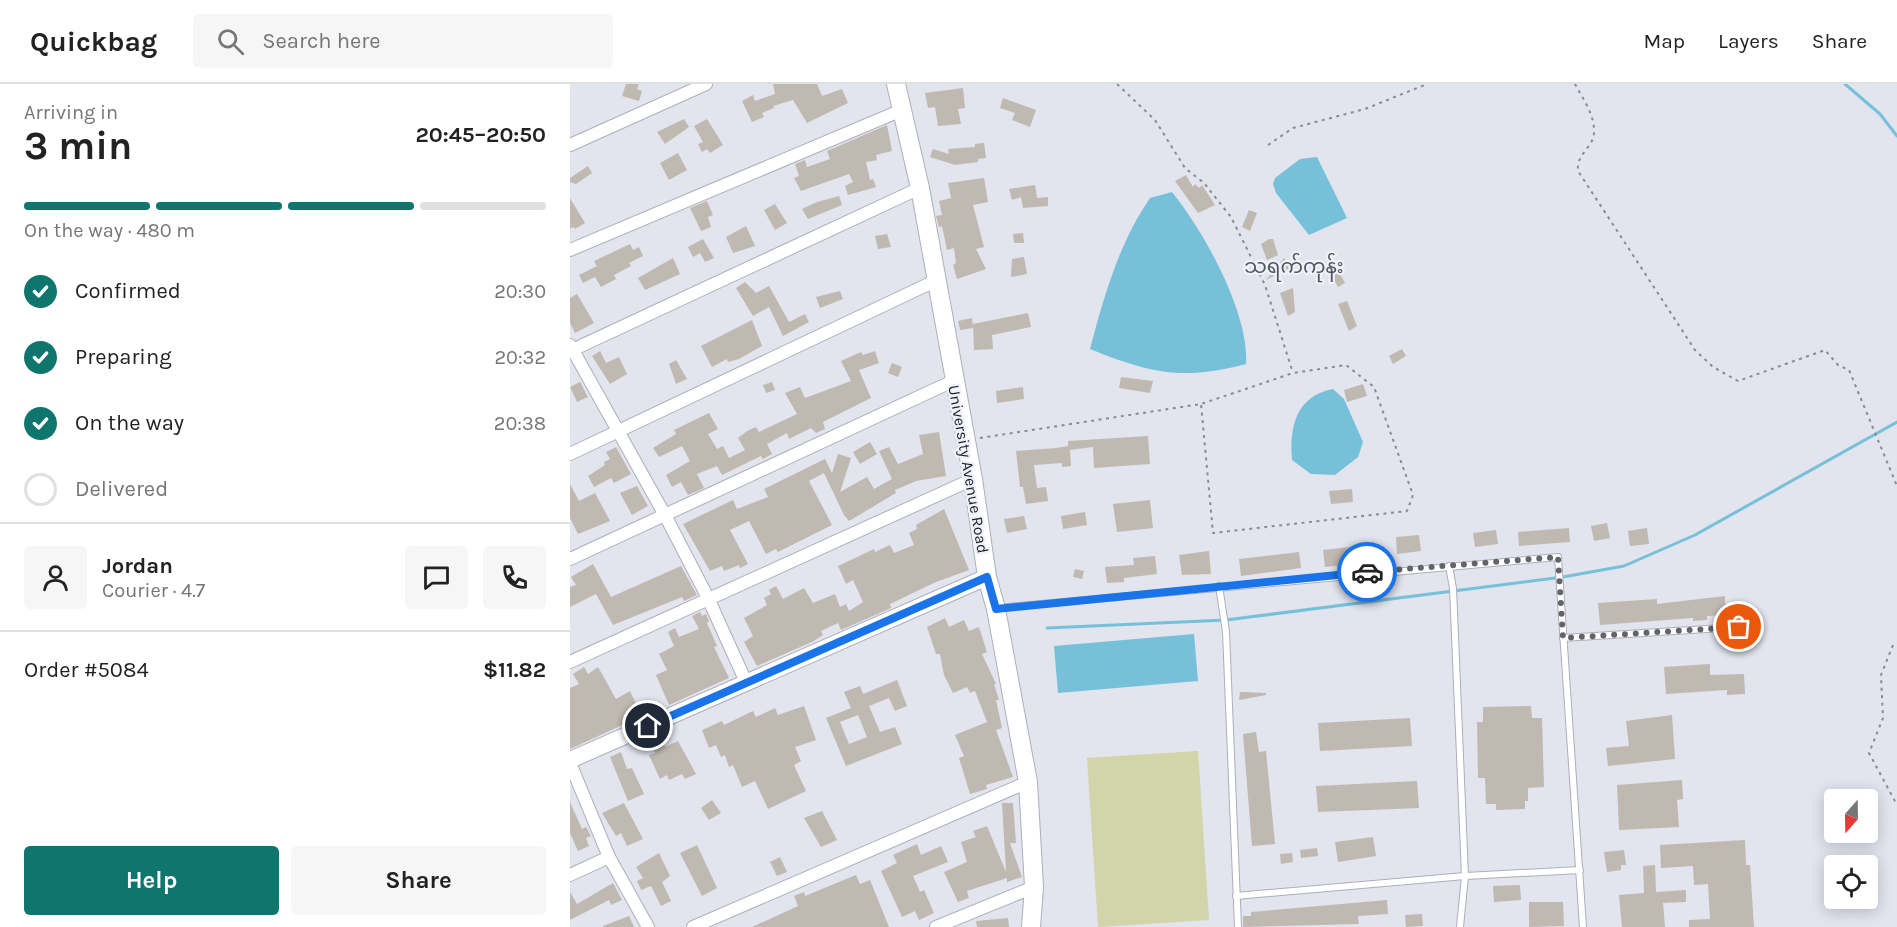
<!DOCTYPE html>
<html lang="en">
<head>
<meta charset="utf-8">
<style>
  :root { --surface:#fff; --page:#f6f6f6; --text:#222; --muted:#767676; --line:#e0e0e0; --accent:#0f766e }
  body { margin:0; font-family:Karla,"Noto Sans Myanmar",sans-serif; background:var(--page); color:var(--text); height:100vh; display:flex; flex-direction:column; font-size:22px; white-space:nowrap }
  * { box-sizing:border-box; margin:0 }
  p { font-size:20px; color:var(--muted) }
  .icon { flex:none; width:33px; height:33px; fill:none; stroke:currentColor; stroke-width:2; stroke-linecap:round; stroke-linejoin:round }
  .map { position:relative; flex:1; overflow:hidden }
  .sheet { display:flex; flex-direction:column; background:var(--surface); width:570px }
  .sheet>* { flex:none }
  .needle { width:39px; rotate:200deg }
  .fabs { position:absolute; left:1254px; top:705px; display:grid; gap:12px }
  .fabs a { display:grid; place-items:center; width:54px; height:54px; border-radius:6px; background:var(--surface); box-shadow:0 3px 15px #0003; font-size:30px }
  .pin { position:absolute; display:grid; place-items:center; width:51px; height:51px; color:#fff; margin:-26px; border:3px solid #fff; border-radius:50%; box-shadow:0 2px 6px #0007 }
  .courier { position:absolute; display:grid; place-items:center; width:60px; height:60px; margin:-30px; border:4px solid #1a73e8; border-radius:50%; background:#fff; color:#222; box-shadow:0 2px 8px #0007 }
  .overview em { font-style:normal; font-weight:700 }
  .overview div { display:flex; flex-direction:column-reverse }
  .overview { display:flex; align-items:center; justify-content:space-between; height:102px; padding:0 24px }
  h1 { font-size:39px; font-weight:700; line-height:45px }
  .bar { display:grid; grid-template-columns:repeat(4,1fr); gap:9px 6px; align-content:center; height:72px; padding:0 24px }
  .bar i { height:8px; border-radius:4px; background:var(--line) }
  .bar .current { background:var(--accent) }
  .bar p { grid-column:span 4 }
  .line { display:flex; align-items:center; gap:15px; padding:0 24px; border-top:2px solid var(--line) }
  .line div { flex:1 }
  .round { display:grid; place-items:center; flex:none; width:63px; height:63px; border-radius:6px; background:var(--page) }
  ol { padding:0 24px; list-style:none }
  li { display:flex; align-items:center; gap:18px; height:66px }
  li p { margin-inline-start:auto }
  li .icon { padding:6px; border-radius:50%; background:var(--accent); color:#fff; stroke-width:4 }
  li:last-child { color:var(--muted) }
  li i { width:33px; height:33px; border:3px solid var(--line); border-radius:50% }
  .cta { display:flex; gap:12px; margin-top:auto; padding:12px 24px }
  .cta a { flex:1; height:69px; border-radius:6px; background:var(--accent); color:#fff; font-size:24px; font-weight:700; line-height:69px; text-align:center }
  .cta a+a { background:var(--page); color:var(--text) }
  header { display:flex; align-items:center; gap:36px; box-sizing:border-box; height:84px; padding:0 30px; background:var(--surface); border-bottom:2px solid var(--line) }
  header strong { font-size:28px }
  nav { display:flex; gap:33px; margin-inline-start:auto; font-size:21px }
  .search { width:420px; height:54px; background:var(--page); display:flex; align-items:center; gap:15px; box-sizing:border-box; padding:0 21px; border-radius:6px; color:var(--muted); font-size:22px }
  main { display:flex; flex:1; min-height:0 }
  .map>svg:first-child { display:block }
</style>
</head>
<body>
<header>
<strong>Quickbag</strong>
<div class="search"><svg class="icon" aria-label="search" viewBox="0 0 24 24"><circle cx="10" cy="10" r="6"/><path d="M15 15l6 6"/></svg>Search here</div>
<nav><a>Map</a><a>Layers</a><a>Share</a></nav>
</header>
<main>
<section class="sheet">
<div class="overview"><div><h1>3 min</h1><p>Arriving in</p></div><em>20:45–20:50</em></div>
<div class="bar"><i class="current"></i><i class="current"></i><i class="current"></i><i></i><p>On the way · 480 m</p></div>
<ol>
<li><svg class="icon" aria-label="check" viewBox="0 0 24 24"><path d="M5 12l5 5 9-10"/></svg>Confirmed<p>20:30</p></li>
<li><svg class="icon" aria-label="check" viewBox="0 0 24 24"><path d="M5 12l5 5 9-10"/></svg>Preparing<p>20:32</p></li>
<li><svg class="icon" aria-label="check" viewBox="0 0 24 24"><path d="M5 12l5 5 9-10"/></svg>On the way<p>20:38</p></li>
<li><i></i>Delivered</li>
</ol>
<div class="line" style="height:108px"><a class="round"><svg class="icon" aria-label="person" viewBox="0 0 24 24"><circle cx="12" cy="8" r="4"/><path d="M4 21q1-7 8-7t8 7"/></svg></a><div><b>Jordan</b><p>Courier · 4.7</p></div><a class="round"><svg class="icon" aria-label="chat" viewBox="0 0 24 24"><path d="M4 5h16v11H9l-5 4z"/></svg></a><a class="round"><svg class="icon" aria-label="phone" viewBox="0 0 24 24"><path d="M5 4h4l2 5-3 2q2 4 5 5l2-3 5 2v4C11 20 4 13 5 4z"/></svg></a></div>
<div class="line" style="height:78px"><div>Order #5084</div><b>$11.82</b></div>
<div class="cta"><a>Help</a><a>Share</a></div>
</section>
<div class="map">
<svg width="1327" height="843" viewBox="0 0 1327 843">
  <rect width="100%" height="100%" fill="#e2e4ee"/>
  <path fill="#d2d4a9" d="M628 667 639 836 528 843 517 674Z"/>
  <g fill="#77c0da">
    <path d="M747 73 777 134 739 151 706 109 703 100 705 94 730 75Z"/>
    <path d="M602 108C634 148 679 228 676 280 613 297 579 289 520 265 534 212 549 159 580 114Z"/>
    <path d="M763 305 774 315 793 358 788 373 765 391 741 390 722 376C719 343 726 312 763 305Z"/>
    <path d="M624 550 628 597 488 609 484 562Z"/>
  </g>
  <g fill="none" stroke-linecap="round" stroke-linejoin="round">
    <g stroke="#77c0da" stroke-width="3">
      <path d="M1275 0 1310 30 1327 52"/>
      <path d="M477 544 656 536 993 493 1054 482 1125 451 1327 338"/>
    </g>
  </g>
  <g fill="#c0b9b1" fill-rule="evenodd">
    <path d="M56 0H69L67 5 72 7 69 17 52 12Z"/>
    <path d="M203 0H247L252 12 272 5 278 19 237 39 223 16 203 22 204 24 192 29 194 33 182 38 172 17 183 11 185 17 205 10Z"/>
    <path d="M393 4 395 24 388 25 391 40 368 42 365 23 358 24 355 9Z"/>
    <path d="M433 14 466 26 460 43 442 36 445 29 430 24Z"/>
    <path d="M114 35 119 43 95 60 87 48Z"/>
    <path d="M137 35 153 61 140 69 137 65 132 68 128 60 133 58 124 42Z"/>
    <path d="M317 41 322 67 306 71 307 76 296 78 300 96 303 95 306 103 278 111 275 102 283 98 279 90 231 107 224 94 229 92 225 80 235 76 237 83 260 75 257 67Z"/>
    <path d="M414 59 416 74 408 75V78L385 81 360 73 363 65 379 70 378 65 405 63V60Z"/>
    <path d="M108 69 117 86 99 96 90 79Z"/>
    <path d="M18 82 22 89 6 100 0 98V94Z"/>
    <path d="M616 91 623 103 625 100 629 104 632 101 645 121 628 129 605 97Z"/>
    <path d="M414 94 418 118 403 121 414 163 406 165 416 185 387 195 383 181 386 179 384 164 377 166 372 142 369 143 366 132 372 131 369 117 381 114 378 99Z"/>
    <path d="M465 101 467 114 478 113V122L453 124 451 113 442 116 439 105Z"/>
    <path d="M269 112 272 121 238 135 232 125 247 118Z"/>
    <path d="M0 114 15 139 5 145 3 143 0 145Z"/>
    <path d="M137 117 143 131 138 133 141 143 131 147 120 124Z"/>
    <path d="M205 120 217 139 205 146 194 126Z"/>
    <path d="M679 126 687 129 680 147 672 143Z"/>
    <path d="M176 142 185 162 163 169 156 153Z"/>
    <path d="M453 149 454 159H444L443 150Z"/>
    <path d="M317 150 321 163 308 165 305 152Z"/>
    <path d="M133 155 144 174 135 178 130 169 123 173 118 163Z"/>
    <path d="M699 155H703L708 171 697 176 691 160Z"/>
    <path d="M60 160 63 166 69 163 73 172 59 179 61 182 44 191 46 195 31 203 25 193 13 199 9 191 27 182 24 177Z"/>
    <path d="M454 173 457 190 441 193 442 175Z"/>
    <path d="M103 174 110 190 75 206 68 194Z"/>
    <path d="M714 174 720 184 696 196Z"/>
    <path d="M766 183 775 199 768 203 759 187Z"/>
    <path d="M175 198 186 209 199 202 219 238 235 230 239 238 213 252 199 223 183 232 166 204Z"/>
    <path d="M723 204 725 228 718 232 710 209Z"/>
    <path d="M270 207 273 215 250 224 246 213Z"/>
    <path d="M7 210 24 239 5 249 0 239V214Z"/>
    <path d="M777 217 787 242 779 247 768 220Z"/>
    <path d="M458 229 461 243 422 251 423 265 404 266 403 240Z"/>
    <path d="M402 234 403 244 390 246 388 237Z"/>
    <path d="M182 236 192 262 169 275 158 278 157 275 142 283 131 262Z"/>
    <path d="M832 265 836 272 823 280 819 272Z"/>
    <path d="M30 267 36 279 49 273 57 290 40 300 22 272Z"/>
    <path d="M305 267 309 279 289 286 301 314 253 338 255 345 246 349 241 344 219 355 217 349 197 360 202 370 193 375 191 372 152 391 147 382 127 390 134 404 118 411 111 398 102 403 96 391 120 377 112 362 89 373 83 364 106 350 104 346 139 329 148 345 138 350 147 365 153 362 159 374 175 366 168 354 177 347 186 343 189 348 227 330 215 309 230 303 235 314 281 297 271 277 291 268 293 271Z"/>
    <path d="M106 276 117 295 106 300 99 280Z"/>
    <path d="M322 279 332 283 328 293 318 289Z"/>
    <path d="M551 293 583 297 580 309 549 304Z"/>
    <path d="M10 298 18 313 7 318 0 303Z"/>
    <path d="M202 298 205 306 196 309 193 301Z"/>
    <path d="M793 300 797 312 777 318 774 306Z"/>
    <path d="M453 303 454 315 427 319 426 307Z"/>
    <path d="M369 348 376 392 346 397 325 406 326 409 279 437 274 431 254 389 239 397 262 441 208 468 206 465 196 470 179 437 160 446 178 480 170 484 169 481 154 487 152 482 140 487 113 440 163 416 167 425 198 413 194 405 255 375 262 389 268 370 281 374 270 408 297 393 304 405 322 395 309 367 319 363 328 380 353 370 349 351Z"/>
    <path d="M578 352 580 380 524 384 523 363 500 366 501 382 492 383V379L464 381 467 404 476 403 478 417 456 420 453 403H450L446 367 486 364 498 362V357Z"/>
    <path d="M300 358 307 370 290 380 283 368Z"/>
    <path d="M46 363 61 390 44 399 41 394 24 403 18 392 35 381 34 378 40 375 36 368Z"/>
    <path d="M0 400 9 417 25 409 40 437 8 450 0 434Z"/>
    <path d="M67 402 78 422 62 431 50 409Z"/>
    <path d="M782 405 783 418 761 420 759 407Z"/>
    <path d="M580 416 583 444 547 448 543 420Z"/>
    <path d="M374 425 399 486 366 498 320 520 321 524 271 546 268 539 251 547 253 551 242 558 187 582 174 558 183 552 174 534 197 521 194 514 201 510 199 506 206 502 213 515 234 504 243 519 265 510 270 523 276 520 279 527 293 518 283 496 276 500 268 482 304 465 305 468 320 461 324 469 344 461 339 449 347 445 346 441Z"/>
    <path d="M515 428 517 441 493 445 491 432Z"/>
    <path d="M454 432 457 445 437 449 434 435Z"/>
    <path d="M1037 439 1040 454 1024 457 1021 442Z"/>
    <path d="M999 444 1000 458 949 462 948 448Z"/>
    <path d="M1077 444 1079 460 1060 462 1058 447Z"/>
    <path d="M926 446 928 460 905 463 903 449Z"/>
    <path d="M849 451 851 467 827 470 826 453Z"/>
    <path d="M809 460 811 477 755 483 753 466Z"/>
    <path d="M639 467 641 490 612 491 609 471Z"/>
    <path d="M729 468 731 484 671 492 669 475Z"/>
    <path d="M585 472 587 490 554 494V498L537 499 535 483 564 481 563 474Z"/>
    <path d="M23 480 41 513 111 482 127 511 114 517 112 513 43 541 26 510 0 523V503L6 501 1 493Z"/>
    <path d="M505 485 514 487 512 495 503 493Z"/>
    <path d="M1155 512V520L1164 519 1165 530 1137 532V536L1123 537V534L1030 541 1028 519 1087 515V520Z"/>
    <path d="M130 528 132 532 136 530 139 537 137 539 147 562 144 563 159 594 99 621 86 591 97 586 89 570 104 562 98 548 105 544 109 553 129 545 122 532Z"/>
    <path d="M375 534 379 543 394 536 399 547 409 543 417 568 412 570 426 600H424L429 616H426L432 644 426 646 443 693 416 701 417 705 400 710 389 674 394 672 385 651 417 638 405 607 400 609 397 603 383 609 374 591 370 570H366L357 543Z"/>
    <path d="M1140 580V591L1174 590 1175 610 1157 611V606L1096 610 1094 583Z"/>
    <path d="M14 583 18 590 28 583 46 615 60 607 72 632 0 665V604L9 600 3 590Z"/>
    <path d="M327 596 337 622 325 627 319 614 299 622 310 648 325 643 332 660 276 682 256 634 281 624 274 608 290 602 293 610ZM288 631 297 653 279 660 270 638Z"/>
    <path d="M670 608 696 609V611L669 616Z"/>
    <path d="M234 622 246 656 225 663 231 677 224 681 236 707 198 725 185 697 172 703 163 681 159 683 155 671 151 673 146 661 139 664 132 646 152 637 154 641 183 627 186 633 205 624 208 631Z"/>
    <path d="M961 622 962 634H972L974 703 958 704V717H955V725L926 726V720H916L915 694H908L907 638H913V623Z"/>
    <path d="M1102 631 1105 675 1038 682 1036 664 1059 662 1056 637Z"/>
    <path d="M840 634 842 662 750 667 748 639Z"/>
    <path d="M686 648 689 668 696 667 705 760 682 762 673 650Z"/>
    <path d="M92 656 95 663 108 657 126 690 115 695 112 690 99 696 97 691 90 695 79 671 85 669 81 661Z"/>
    <path d="M51 668 57 685 62 684 74 710 58 717 40 673Z"/>
    <path d="M1112 696 1113 715 1107 716 1109 743 1049 746 1047 701Z"/>
    <path d="M847 697 849 724 748 728 746 702Z"/>
    <path d="M142 716 151 729 139 736 131 724Z"/>
    <path d="M0 718 12 745 16 743 21 752 16 754 19 762 8 767 0 749Z"/>
    <path d="M54 719 73 755 57 762 51 749 46 752 32 729Z"/>
    <path d="M432 719H443L446 759H440L452 793 437 798V794L397 807 399 814 388 818 374 788 397 778 391 758 406 753 403 747 417 742 436 788Z"/>
    <path d="M252 727 267 756 251 763 234 734Z"/>
    <path d="M803 753 806 772 768 778 765 758Z"/>
    <path d="M1175 756 1176 781H1180L1184 843H1119V836L1140 835 1138 800 1124 801 1123 782 1091 784 1090 761Z"/>
    <path d="M347 760 351 771 371 762 378 778 343 792 350 808 354 806 364 829 349 836 345 827 332 833 311 787 327 779 323 771Z"/>
    <path d="M127 761 147 804 132 812 110 769Z"/>
    <path d="M747 764 748 772 731 774 730 766Z"/>
    <path d="M1054 766 1056 781H1051V786L1037 788 1034 768Z"/>
    <path d="M89 769 100 792 92 798 101 817 91 822 81 802 71 806 67 797 73 794 66 783Z"/>
    <path d="M722 769 723 778 711 780 710 770Z"/>
    <path d="M210 773 217 788 207 792 200 778Z"/>
    <path d="M1085 781 1086 808 1116 806V818L1093 819 1095 843H1052L1049 811 1074 809 1073 782Z"/>
    <path d="M286 791 290 800 300 796 319 843H182L228 822 224 812 234 808 235 812Z"/>
    <path d="M43 799 52 816 41 821 39 816 0 836V808L7 820Z"/>
    <path d="M950 801 951 816 924 818 923 802Z"/>
    <path d="M817 816 818 830 788 832 789 840 673 843V832H681V828Z"/>
    <path d="M959 818H993L994 842 959 843Z"/>
    <path d="M852 830 853 842 836 843 835 831Z"/>
    <path d="M59 832 64 843H33V842Z"/>
    <path d="M438 834 439 843H407L406 837Z"/>
  </g>
  <g fill="none" stroke-linecap="round" stroke-linejoin="round">
    <g stroke="#adafb9" stroke-width="8">
      <g id="service">
        <path d="M879 482 883 504 895 792 890 843"/>
        <path d="M649 502 656 548 668 843"/>
        <path d="M427 524 988 473 1013 843"/>
        <path d="M993 554 1169 543"/>
        <path d="M666 812 895 792 1010 786"/>
      </g>
    </g>
    <g stroke="#adafb9" stroke-width="14">
      <g id="minor">
        <path d="M0 61 136 0"/>
        <path d="M0 166 332 26"/>
        <path d="M0 261 96 433 138 514 176 598"/>
        <path d="M0 267 350 104"/>
        <path d="M0 370 365 197"/>
        <path d="M0 475 383 297"/>
        <path d="M0 578 403 395"/>
        <path d="M0 679 39 773 78 843"/>
        <path d="M0 791 39 773"/>
        <path d="M123 843 458 698"/>
        <path d="M366 843 464 803"/>
      </g>
    </g>
    <g stroke="#adafb9" stroke-width="18">
      <path id="tertiary" d="M0 676 417 493"/>
    </g>
    <g stroke="#adafb9" stroke-width="20">
      <path id="secondary" d="M326 0 350 104 403 395 417 493 426 525 458 698 464 803 461 843"/>
    </g>
    <g stroke="#898a92" stroke-width="2" stroke-dasharray="3 4.5" stroke-linecap="butt">
      <path d="M547 0 585 36 615 84 634 99 661 133 695 201 723 289"/>
      <path d="M1005 0C1013 15 1025 31 1024 49 1023 64 1006 70 1008 87L1125 266 1143 283 1168 297 1255 266 1268 281 1279 286 1327 402"/>
      <path d="M698 61 723 44 795 25 857 0"/>
      <path d="M410 354 631 320 723 289 776 281 804 303 843 411 837 427 643 449 631 320"/>
      <path d="M1323 561 1311 591 1313 634 1299 669 1327 721"/>
    </g>
    <use href="#service" stroke="#fff" stroke-width="6"/>
    <use href="#minor" stroke="#fff" stroke-width="12"/>
    <use href="#tertiary" stroke="#fff" stroke-width="16"/>
    <use href="#secondary" stroke="#fff" stroke-width="18"/>
  </g>
  <g fill="none" stroke-linecap="round" stroke-linejoin="round">
    <path stroke="#636369" stroke-width="6" stroke-dasharray="0 10.8" d="M797 488 988 473 993 554 1169 543"/>
    <path stroke="#1a73e8" stroke-width="8" d="M78 642 417 493 426 525 797 488"/>
  </g>
  <g text-anchor="middle" stroke-width="4.5" stroke-linejoin="round" paint-order="stroke">
    <g font-size="16" fill="#1e1e22" stroke="#eff1fb">
      <text transform="translate(399 385) rotate(80)" y="6">University Avenue Road</text>
    </g>
    <g font-size="20" fill="#54565f" stroke="#eff1fb">
      <text x="724" y="189">သရက်ကုန်း</text>
    </g>
  </g>
</svg>
<div class="fabs">
<a><svg class="needle" viewBox="-14 -14 28 28"><path d="M0-13l5 13h-10z" fill="#e53935"/><path d="M0 13l5-13h-10z" fill="#767676"/></svg></a>
<a><svg class="icon" aria-label="locate" viewBox="0 0 24 24"><circle cx="12" cy="12" r="6"/><path d="M12 2v4M12 18v4M2 12h4M18 12h4"/></svg></a>
</div>
<div class="pin" style="left:1169px;top:543px;background:#ea580c"><svg class="icon" aria-label="bag" viewBox="0 0 24 24"><path d="M5 8h14l-1 12H6zM9 8a3 3 0 0 1 6 0"/></svg></div>
<div class="pin" style="left:78px;top:642px;background:#1f2937"><svg class="icon" aria-label="home" viewBox="0 0 24 24"><path d="M3 11l9-7 9 7M6 9v11h12V9"/></svg></div>
<div class="courier" style="left:797px;top:488px"><svg class="icon" aria-label="car" viewBox="0 0 24 24"><path d="M5 17H2v-5l4-1 3-4h7l3 4 3 1v5h-3M9 17h6M6 11h13"/><circle cx="7" cy="17" r="2"/><circle cx="17" cy="17" r="2"/></svg></div>
</div>
</main>
</body>
</html>
